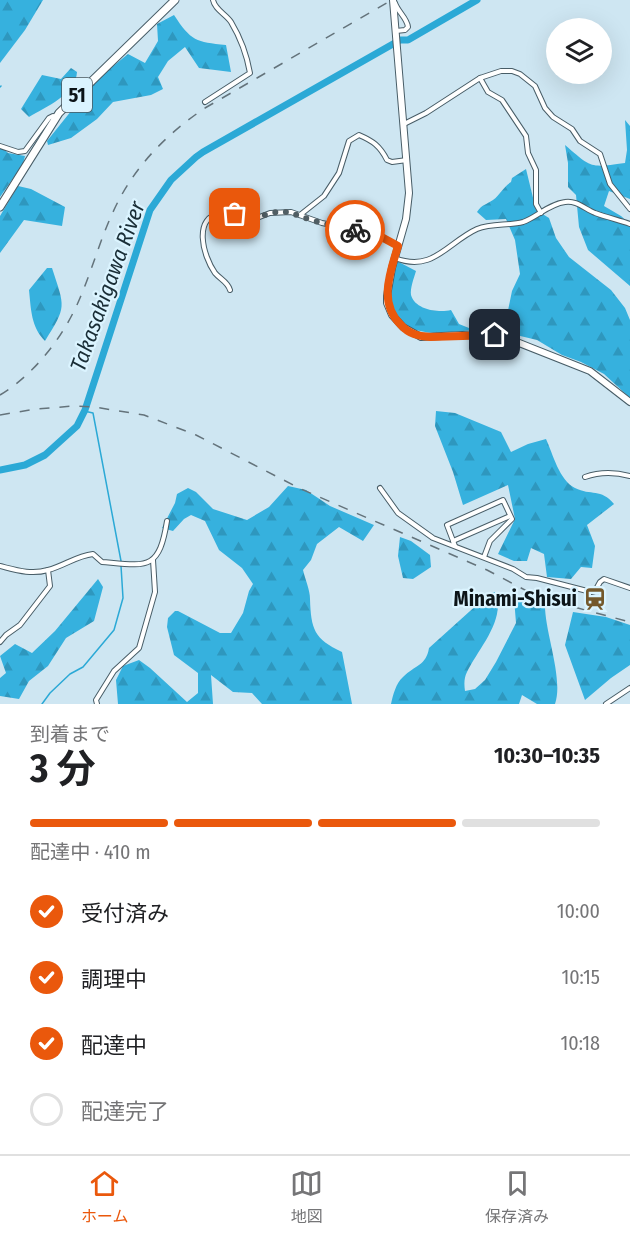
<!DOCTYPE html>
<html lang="ja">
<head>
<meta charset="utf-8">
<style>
  :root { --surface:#fff; --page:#f6f6f6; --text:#202124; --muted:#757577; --line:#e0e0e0; --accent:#ea580c }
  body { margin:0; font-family:"Fira Sans Condensed","Noto Sans JP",sans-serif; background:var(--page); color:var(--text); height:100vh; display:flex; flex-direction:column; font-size:22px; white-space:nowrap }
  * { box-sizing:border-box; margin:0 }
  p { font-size:20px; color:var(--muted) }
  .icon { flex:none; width:33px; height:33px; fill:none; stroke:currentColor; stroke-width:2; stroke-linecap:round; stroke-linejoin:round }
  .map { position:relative; height:704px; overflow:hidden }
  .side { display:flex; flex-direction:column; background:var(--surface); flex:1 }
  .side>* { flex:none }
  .buttons { position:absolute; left:546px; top:18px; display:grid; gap:12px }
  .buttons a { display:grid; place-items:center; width:66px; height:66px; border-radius:50%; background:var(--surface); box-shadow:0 6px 24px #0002; font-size:30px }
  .pin { position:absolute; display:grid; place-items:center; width:51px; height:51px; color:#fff; margin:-26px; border-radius:12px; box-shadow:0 3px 9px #0006 }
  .courier { position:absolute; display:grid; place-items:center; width:60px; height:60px; margin:-30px; border:4px solid #ea580c; border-radius:50%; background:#fff; color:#222; box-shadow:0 2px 8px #0007 }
  .head em { font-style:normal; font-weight:700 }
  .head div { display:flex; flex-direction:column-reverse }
  .head { display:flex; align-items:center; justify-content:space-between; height:102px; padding:0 30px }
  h1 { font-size:39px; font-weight:700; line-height:45px }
  .bar { display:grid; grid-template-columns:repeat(4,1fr); gap:9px 6px; align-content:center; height:72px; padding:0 30px }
  .bar i { height:8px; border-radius:4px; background:var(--line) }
  .bar .current { background:var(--accent) }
  .bar p { grid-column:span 4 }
  ol { padding:0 30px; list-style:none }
  li { display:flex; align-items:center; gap:18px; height:66px }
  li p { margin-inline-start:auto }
  li .icon { padding:6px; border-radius:50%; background:var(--accent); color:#fff; stroke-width:4 }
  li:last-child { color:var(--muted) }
  li i { width:33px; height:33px; border:3px solid var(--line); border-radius:50% }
  .dock { display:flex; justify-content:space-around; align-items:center; height:84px; border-top:2px solid var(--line); background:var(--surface); font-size:16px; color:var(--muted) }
  .dock a { display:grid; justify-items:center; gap:3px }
  .dock .current { color:var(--accent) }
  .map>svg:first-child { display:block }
</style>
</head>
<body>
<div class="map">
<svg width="630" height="704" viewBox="0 0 630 704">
  <defs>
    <pattern id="forest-firs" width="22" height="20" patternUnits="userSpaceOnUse" patternTransform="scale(1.5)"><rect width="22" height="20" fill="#36b1de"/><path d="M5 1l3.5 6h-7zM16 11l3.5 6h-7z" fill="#2e97be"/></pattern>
  </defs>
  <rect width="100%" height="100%" fill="#cee6f2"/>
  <g fill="url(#forest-firs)">
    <path d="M0 0H43L25 30 0 63Z"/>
    <path d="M174 15C191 41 196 42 226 45L231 72 199 68 185 47 168 61 158 77 163 89 151 95 113 102 97 119 71 138 48 145 47 141 96 80 128 54 145 63 158 41 157 24Z"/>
    <path d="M71 68 77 72C76 94 46 107 29 117L21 109 42 75 61 79Z"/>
    <path d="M625 120 630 126V199L609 191 604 206 621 216 630 224V286L588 250 579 227 576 195 568 187V163L565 145C592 168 589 168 625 163L627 150Z"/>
    <path d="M0 145 8 153 25 156 23 164 0 197Z"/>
    <path d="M526 169 536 210 549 218 556 238 569 257 611 290 625 308 630 320V398L604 374 581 362 562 355 537 340 512 334 505 325 512 291 520 274 515 240 506 219 486 220 477 212C482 204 486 205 493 200 500 195 503 187 511 182L512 178Z"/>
    <path d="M18 186 31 189 65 207 62 226 24 220 0 253V216Z"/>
    <path d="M395 260 416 271C414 278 410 288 411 295 415 310 439 313 451 310L459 324 474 330C445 332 398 342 390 302 387 290 393 273 395 260Z"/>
    <path d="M47 268H52C65 308 67 306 45 341 31 327 31 309 29 290Z"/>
    <path d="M436 411 455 413 501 432 511 452 528 444 546 439C553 454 559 480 575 488 591 496 601 488 614 504L587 525 595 546 592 568 581 567 571 579 547 577 544 554 531 548 527 561H514L498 554 515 519 508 485 463 505 453 472 435 426Z"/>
    <path d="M288 486 306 490 330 506 374 525 363 541 339 527 317 544 311 560 303 570C305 579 310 590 310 599 311 629 314 639 342 652L352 704H262L252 693 233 692 211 675 213 704H118L116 680 123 666 139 660 150 668 187 702 198 693V673L174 655 167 627 168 618 175 611H178L220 633H231L243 613 249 591 253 584 242 568 219 550 205 521 191 515 184 519 173 531 162 528 175 503 177 494 188 488 196 492 213 509 247 520 269 507Z"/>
    <path d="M400 537 411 541 430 555 431 567 413 579 403 578 398 556Z"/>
    <path d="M98 579 103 587 94 621 66 638 48 666 29 681 19 699 0 696V678L6 673 0 656 15 644 32 653 55 631Z"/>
    <path d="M495 592C507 619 478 649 467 672 464 678 464 684 465 691L475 689 485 680 496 662 516 623 514 598H541L545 603C544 631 564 678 555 704H537L522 695 519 704H391C393 695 396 683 403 677 415 665 426 666 429 648L490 593Z"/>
    <path d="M573 612 606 617 630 625V665L611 678 585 700 565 645Z"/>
  </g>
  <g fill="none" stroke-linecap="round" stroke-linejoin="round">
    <g stroke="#2ba9d6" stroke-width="1.5">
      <path d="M0 87 1 86"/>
      <path d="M84 411 93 413 121 561"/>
      <path d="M42 704 50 693 70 674 83 667 114 630 123 598 121 566"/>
    </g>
    <path stroke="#2ba9d6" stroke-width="7" d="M0 470 25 465 45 455 77 426 85 410 100 364 150 210 171 180 196 157 203 152 400 40H408L477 0"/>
    <g stroke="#485d67" stroke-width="6">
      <g id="street">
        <path d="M395 3C398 12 407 18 408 27L405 30 396 31"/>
        <path d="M480 78 488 92 502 100 526 136 528 153 536 170V204L541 213"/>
        <path d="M205 102 250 73C247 56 240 37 231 22 226 14 215 10 213 0"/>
        <path d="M404 124 426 113 480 78 501 71H512L520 74 535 86 545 108 553 117 572 129 580 141 600 154 610 184 630 209"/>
        <path d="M0 146 18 152 25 151 49 118 53 116 56 118"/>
        <path d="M300 215 324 196 339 173 349 141 359 135C373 141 380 146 387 160L392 162 407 160"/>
        <path d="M395 258C433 273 448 242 477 229 492 223 508 226 523 222 537 217 549 204 565 202 576 200 585 209 595 213 606 217 618 220 630 224"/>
        <path d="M230 290C228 282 220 279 215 273 203 256 192 216 222 213 233 212 240 218 249 221L270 213 291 212 322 223 376 234 398 246"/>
        <path d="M585 477C599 472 615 472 630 476"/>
        <path d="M380 488 398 513 433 538 513 569 526 577 537 578 591 592 595 591 600 582 604 579 630 588"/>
        <path d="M453 541 510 516"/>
        <path d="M455 546 447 525 503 500 512 519 490 541 484 557"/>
        <path d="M0 566C16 570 31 575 48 570 64 566 76 556 93 554L102 562C147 566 159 571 167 521"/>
        <path d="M0 642 6 635 20 625 50 586 48 570"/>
        <path d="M97 704 96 700 114 671 139 648 155 592 153 560"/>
        <path d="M606 704 630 688"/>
      </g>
    </g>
    <g stroke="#485d67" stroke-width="8">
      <path id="primary" d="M393 0 409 193 406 219 392 268 387 296V303L392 315 403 327 421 337 483 334 504 337 590 371 630 402"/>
    </g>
    <g stroke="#485d67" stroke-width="9">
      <path id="highway" d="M0 207 59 113 175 0"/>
    </g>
    <use href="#street" stroke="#fff" stroke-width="4"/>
    <use href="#primary" stroke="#fff" stroke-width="6"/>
    <use href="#highway" stroke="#fff" stroke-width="7"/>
    <g stroke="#64737b" stroke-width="1.5" stroke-dasharray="10 10" stroke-linecap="butt">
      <path d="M0 395C35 374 64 336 80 298 92 270 100 240 113 212 133 168 165 135 205 108L392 0"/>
      <path d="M0 415 36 409 74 406 94 407 144 415 196 435 301 489 487 570 540 598 630 622"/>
    </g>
  </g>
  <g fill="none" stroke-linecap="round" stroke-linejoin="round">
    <path stroke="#505e64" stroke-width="6" stroke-dasharray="0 10.8" d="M235 214 249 221C289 204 286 214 322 223 333 226 344 227 355 230"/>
    <path stroke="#ea580c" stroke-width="8" d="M355 230 376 234 398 246C390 273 378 303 401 325 409 334 418 336 430 337L495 335"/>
  </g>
  <defs>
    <g id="station-bare" transform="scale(1.8)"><path d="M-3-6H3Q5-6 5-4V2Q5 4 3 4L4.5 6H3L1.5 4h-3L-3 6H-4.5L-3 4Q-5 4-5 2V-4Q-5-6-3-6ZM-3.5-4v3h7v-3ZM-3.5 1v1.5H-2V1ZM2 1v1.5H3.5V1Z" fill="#74582b" stroke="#dbf4ff" stroke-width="2.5" paint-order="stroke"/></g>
  </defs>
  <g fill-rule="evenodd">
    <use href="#station-bare" x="595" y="599"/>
  </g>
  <g text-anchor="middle" stroke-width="4.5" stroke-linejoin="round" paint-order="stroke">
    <rect fill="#dbf4ff" stroke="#4a575d" stroke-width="1.5" x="62" y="78" width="30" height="34" rx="4.5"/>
    <g font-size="20" font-weight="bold" fill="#0c1418">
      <text x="77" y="102">51</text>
    </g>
    <g font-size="21" font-weight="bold" fill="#0c1418" stroke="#dbf4ff" text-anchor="end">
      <text x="577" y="606">Minami-Shisui</text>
    </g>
    <g font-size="22" font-style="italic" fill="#192d36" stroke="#dbf4ff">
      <text transform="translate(107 286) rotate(-70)" y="8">Takasakigawa River</text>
    </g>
  </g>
</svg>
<div class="buttons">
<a><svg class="icon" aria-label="layers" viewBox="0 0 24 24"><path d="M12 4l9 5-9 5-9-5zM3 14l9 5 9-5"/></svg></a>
</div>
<div class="pin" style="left:235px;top:214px;background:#ea580c"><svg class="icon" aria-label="bag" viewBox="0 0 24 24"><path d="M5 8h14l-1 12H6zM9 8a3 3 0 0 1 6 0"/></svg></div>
<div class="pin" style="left:495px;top:335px;background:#1f2937"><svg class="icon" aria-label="home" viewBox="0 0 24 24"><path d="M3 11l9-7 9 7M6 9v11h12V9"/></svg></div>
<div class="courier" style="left:355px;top:230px"><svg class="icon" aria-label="bike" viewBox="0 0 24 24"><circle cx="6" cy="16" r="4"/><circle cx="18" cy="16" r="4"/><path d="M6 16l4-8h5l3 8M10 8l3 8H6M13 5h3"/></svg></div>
</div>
<section class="side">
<div class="head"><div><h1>3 分</h1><p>到着まで</p></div><em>10:30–10:35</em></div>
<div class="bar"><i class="current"></i><i class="current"></i><i class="current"></i><i></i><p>配達中 · 410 m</p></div>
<ol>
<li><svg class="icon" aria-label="check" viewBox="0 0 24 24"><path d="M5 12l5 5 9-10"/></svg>受付済み<p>10:00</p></li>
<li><svg class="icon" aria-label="check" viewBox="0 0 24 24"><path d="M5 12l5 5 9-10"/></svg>調理中<p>10:15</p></li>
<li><svg class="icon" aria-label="check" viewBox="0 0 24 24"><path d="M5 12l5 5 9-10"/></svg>配達中<p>10:18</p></li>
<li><i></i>配達完了</li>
</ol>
</section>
<nav class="dock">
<a class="current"><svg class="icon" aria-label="home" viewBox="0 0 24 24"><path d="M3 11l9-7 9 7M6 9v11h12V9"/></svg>ホーム</a>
<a><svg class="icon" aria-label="map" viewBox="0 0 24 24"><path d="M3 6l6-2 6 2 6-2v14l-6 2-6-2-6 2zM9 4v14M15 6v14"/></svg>地図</a>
<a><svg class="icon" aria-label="saved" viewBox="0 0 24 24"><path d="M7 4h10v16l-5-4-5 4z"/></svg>保存済み</a>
</nav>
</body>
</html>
